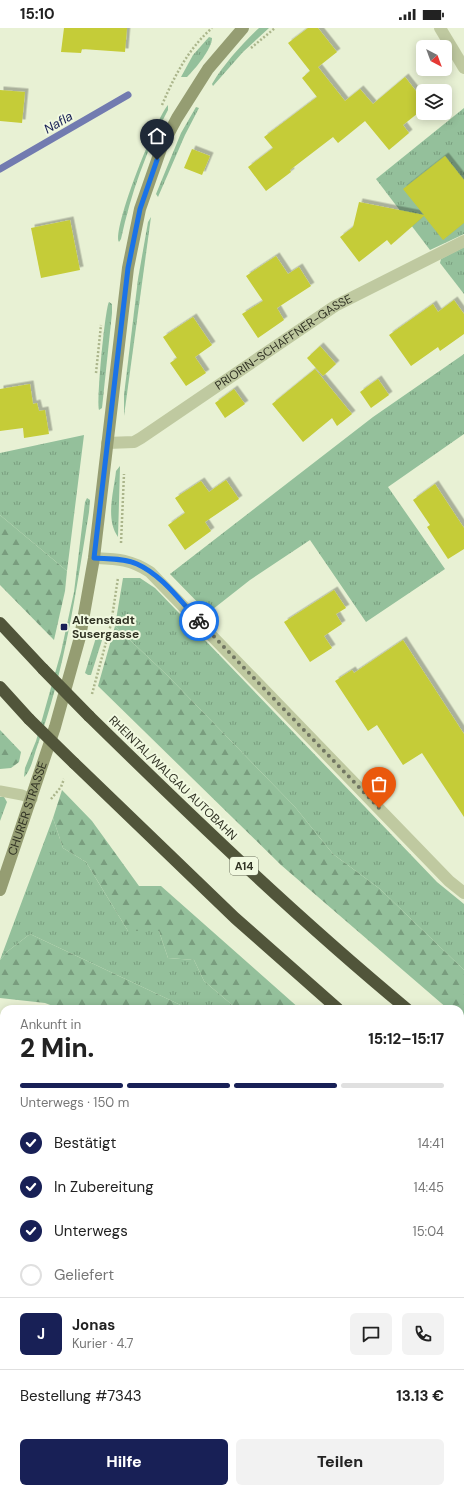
<!DOCTYPE html>
<html lang="de">
<head>
<meta charset="utf-8">
<style>
  :root { --surface:#fff; --page:#f2f2f2; --text:#222; --muted:#767676; --line:#e0e0e0; --accent:#182056 }
  body { margin:0; font-family:"DM Sans",sans-serif; background:var(--page); color:var(--text); height:100vh; display:flex; flex-direction:column; font-size:15px; white-space:nowrap }
  * { box-sizing:border-box; margin:0 }
  p { font-size:13px; color:var(--muted) }
  .icon { flex:none; width:22px; height:22px; fill:none; stroke:currentColor; stroke-width:2; stroke-linecap:round; stroke-linejoin:round }
  .map { position:relative; flex:1; overflow:hidden }
  .panel { position:absolute; left:0px; top:977px; width:464px; height:488px; display:flex; flex-direction:column; background:var(--surface); border-radius:12px 12px 0 0; box-shadow:0 2px 10px #0003 }
  .panel>* { flex:none }
  .needle { width:26px; rotate:139deg }
  .tools { position:absolute; left:416px; top:12px; display:grid; gap:8px }
  .tools a { display:grid; place-items:center; width:36px; height:36px; border-radius:6px; background:var(--surface); box-shadow:0 2px 10px #0003; font-size:20px }
  .pin { position:absolute; display:grid; place-items:center; width:34px; height:34px; color:#fff; margin:-41px -17px; border-radius:50% 50% 50% 0; rotate:-45deg; box-shadow:0 0 4px #0007 }
  .pin .icon { rotate:45deg }
  .courier { position:absolute; display:grid; place-items:center; width:40px; height:40px; margin:-20px; border:3px solid #1a73e8; border-radius:50%; background:#fff; color:#222; box-shadow:0 1px 5px #0007 }
  .summary em { font-style:normal; font-weight:800 }
  .summary div { display:flex; flex-direction:column-reverse }
  .summary { display:flex; align-items:center; justify-content:space-between; height:68px; padding:0 20px }
  h1 { font-size:26px; font-weight:800; line-height:30px }
  .bar { display:grid; grid-template-columns:repeat(4,1fr); gap:6px 4px; align-content:center; height:48px; padding:0 20px }
  .bar i { height:5px; border-radius:3px; background:var(--line) }
  .bar .selected { background:var(--accent) }
  .bar p { grid-column:span 4 }
  .line { display:flex; align-items:center; gap:10px; padding:0 20px; border-top:1px solid var(--line) }
  .line div { flex:1 }
  .round { display:grid; place-items:center; flex:none; width:42px; height:42px; border-radius:6px; background:var(--page) }
  ol { padding:0 20px; list-style:none }
  li { display:flex; align-items:center; gap:12px; height:44px }
  li p { margin-inline-start:auto }
  li .icon { padding:4px; border-radius:50%; background:var(--accent); color:#fff; stroke-width:4 }
  li:last-child { color:var(--muted) }
  li i { width:22px; height:22px; border:2px solid var(--line); border-radius:50% }
  .button { display:flex; gap:8px; margin-top:auto; padding:8px 20px }
  .button a { flex:1; height:46px; border-radius:6px; background:var(--accent); color:#fff; font-size:16px; font-weight:800; line-height:46px; text-align:center }
  .button a+a { background:var(--page); color:var(--text) }
  .status { display:flex; justify-content:space-between; align-items:center; height:28px; padding:0 20px; background:var(--surface); direction:ltr }
  .status svg { height:11px; fill:currentColor }
  .map>svg:first-child { display:block }
</style>
</head>
<body>
<div class="status"><b>15:10</b><svg viewBox="0 0 49 12"><path d="M0 12V9h3v3zM5 12V6h3v6zM10 12V3h3v9zM15 12V0h3v12zM26 1h20v11H26zM47 4h2v5h-2z"/></svg></div>
<div class="map">
<svg width="464" height="1465" viewBox="0 0 464 1465">
  <defs>
    <pattern id="grass-tufts" width="24" height="20" patternUnits="userSpaceOnUse"><rect width="24" height="20" fill="#94c09b"/><path d="M3 7l-1-3M5 7V3M7 7l1-3M15 17l-1-3M17 17v-4M19 17l1-3" fill="none" stroke="#799d7e"/></pattern>
    <pattern id="forest-firs" width="22" height="20" patternUnits="userSpaceOnUse"><rect width="22" height="20" fill="#94c09b"/><path d="M5 1l3.5 6h-7zM16 11l3.5 6h-7z" fill="#799d7e"/></pattern>
    <filter id="shadow"><feDropShadow dx="3.5" dy="-3.5" stdDeviation="0" flood-color="#0004"/></filter>
  </defs>
  <rect width="100%" height="100%" fill="#e8f1d4"/>
  <g fill="url(#grass-tufts)">
    <path d="M259 0H269L243 24 213 58 212 56C224 36 242 16 259 0Z"/>
    <path d="M209 9 212 10C212 21 195 41 187 49H181L193 27Z"/>
    <path d="M168 77V82C146 123 131 165 121 211L119 214C112 201 156 90 168 77Z"/>
    <path d="M196 79 199 80 185 107 158 169 156 166 181 105Z"/>
    <path d="M464 80V206L430 222 376 151Z"/>
    <path d="M151 189 124 388V367L138 251 148 194Z"/>
    <path d="M464 219V266L440 235 441 231Z"/>
    <path d="M109 274 112 276V285L102 380 99 382C96 374 105 280 109 274Z"/>
    <path d="M464 326V406L388 459 445 541 366 594 310 512 250 552 208 585 170 546 373 389Z"/>
    <path d="M84 407 67 543 0 487V425Z"/>
    <path d="M120 438V439L118 509C105 491 114 463 116 443Z"/>
    <path d="M87 470 90 472 89 484C76 564 65 642 37 719 34 727 31 743 24 749L25 740 36 713 61 624 74 564 85 474Z"/>
    <path d="M123 550H140L155 560 437 854 464 876V942L380 861 333 826 295 779 167 647 115 598Z"/>
    <path d="M98 603 101 604 103 609 91 647H88L85 645Z"/>
    <path d="M0 769H4L7 774 0 793Z"/>
    <path d="M53 790 63 820 86 834 128 903H159L168 930 194 932 204 953 237 981H189L30 906 8 923 0 932Z"/>
    <path d="M460 1178 464 1181V1465H123L124 1461H460Z"/>
  </g>
  <g fill="url(#forest-firs)">
    <path d="M0 487 67 543 65 563 54 612 0 557Z"/>
    <path d="M115 598 167 647 295 779 333 826 380 861 464 942V995L460 992V981H448L281 837 98 658Z"/>
    <path d="M0 702 21 724 19 734 11 740 0 741Z"/>
    <path d="M62 762 92 793 139 858H161L300 981H237L204 953 194 932 168 930 159 903H128L86 834 63 820 53 790Z"/>
    <path d="M30 906 189 981H61L45 975 0 970V932L8 923Z"/>
    <path d="M460 1128 464 1132V1181L460 1178Z"/>
  </g>
  <g fill="none" stroke-linecap="round" stroke-linejoin="round">
    <path stroke="#727bb0" stroke-width="7" d="M0 141 128 67"/>
  </g>
  <g fill="#c5cc37" filter="url(#shadow)">
    <path d="M64 0H127L125 24 82 21 81 25 61 24Z"/>
    <path d="M308 0H318L337 24 318 39 345 73 360 61 373 76 405 49 423 72V81L403 97 409 105 389 122 365 93 338 115 333 109 290 142 291 144 266 163 248 139 273 120 264 109 317 69 302 50 310 43 288 15Z"/>
    <path d="M0 62 25 64 22 95 0 93Z"/>
    <path d="M192 121 210 128 202 147 184 140Z"/>
    <path d="M445 128 464 152V195L443 212 424 188 391 217 387 212 359 234 340 209 353 199 359 174 424 187 403 161Z"/>
    <path d="M70 192 80 242 41 250 31 200Z"/>
    <path d="M276 228 288 246 299 239 311 258 277 280 284 292 258 310 242 286 263 273 246 248Z"/>
    <path d="M454 272 464 286V306L440 323 438 319 411 338 389 307 433 276 438 284Z"/>
    <path d="M193 289 212 317 195 329 206 345 186 358 170 335 177 330 163 309Z"/>
    <path d="M320 318 336 336 323 348 307 330Z"/>
    <path d="M315 341 352 386 337 398 332 390 303 414 272 376Z"/>
    <path d="M378 351 389 367 371 380 360 364Z"/>
    <path d="M30 356 33 376 37 375 39 383 45 382 49 406 24 410 23 400 0 403V361Z"/>
    <path d="M234 361 245 376 225 390 215 375Z"/>
    <path d="M226 452 239 471 205 494 211 503 185 522 168 497 185 485 175 470 201 453 209 464Z"/>
    <path d="M435 456 464 500V521L448 531 427 499 430 497 413 472Z"/>
    <path d="M334 562 346 580 336 586 342 596 324 608 332 620 310 634 284 594Z"/>
    <path d="M403 612 464 706V789L422 725 403 737 377 697 368 703 335 653 352 642 354 645Z"/>
  </g>
  <g fill="none" stroke-linecap="round" stroke-linejoin="round">
    <g stroke="#abb58b" stroke-width="2.5" stroke-dasharray="2 2" stroke-linecap="butt">
      <path d="M251 20 275 0"/>
      <path d="M162 77C174 49 188 21 212 0"/>
      <path d="M96 345 101 297"/>
      <path d="M121 515 124 446"/>
      <path d="M92 666 111 596 118 550"/>
      <path d="M51 771 61 759 64 751"/>
      <path d="M0 1306 4 1307"/>
      <path d="M0 1413 4 1415"/>
      <path d="M12 1465 14 1461"/>
    </g>
    <path stroke="#bfc9a0" stroke-width="11" d="M0 763 22 767 32 771"/>
    <g stroke="#bfc9a0" stroke-width="12">
      <path d="M440 0 464 40"/>
      <path id="s1" d="M107 415 134 414 141 410 335 278 464 213"/>
      <path d="M94 530C117 531 130 531 150 544L449 853 464 865"/>
    </g>
    <path stroke="#959d72" stroke-width="12" id="s2" d="M0 862 55 699 80 609 94 530 128 240 140 181 162 118 177 90 208 41 243 0"/>
    <g stroke="#51553a" stroke-width="12">
      <path d="M0 595 43 641"/>
      <path d="M0 659 29 691"/>
      <path d="M89 688C192 789 296 889 407 981"/>
      <path d="M74 735 235 890 338 981"/>
      <path d="M460 1025 464 1028"/>
      <path d="M460 1085 464 1088"/>
    </g>
    <g stroke="#51553a" stroke-width="12">
      <path d="M43 641 89 688"/>
      <path d="M29 691 74 735"/>
    </g>
  </g>
  <g fill="none" stroke-linecap="round" stroke-linejoin="round">
    <path stroke="#717662" stroke-width="4" stroke-dasharray="0 7.2" d="M199 593 379 780"/>
    <path stroke="#1a73e8" stroke-width="5" d="M157 132 140 181 128 240 94 530C108 531 124 530 137 536 162 547 181 574 199 593"/>
  </g>
  <rect fill="#182056" stroke="#f1f9e0" stroke-width="1.5" x="60" y="595" width="8" height="8" rx="2"/>
  <g text-anchor="middle" stroke-width="4" stroke-linejoin="round" paint-order="stroke">
    <rect fill="#f1f9e0" stroke="#6b6e5c" stroke-width="1" x="230" y="829" width="28" height="18" rx="3"/>
    <g font-size="11" font-weight="bold" fill="#313324">
      <text x="244" y="842">A14</text>
    </g>
    <g font-size="12" fill="#313324" stroke="#f1f9e0">
      <text dy="4" stroke="none"><textPath href="#s1" startOffset="207">PRIORIN-SCHAFFNER-GASSE</textPath></text>
      <text transform="translate(173 750) rotate(44)" y="4">RHEINTAL/WALGAU AUTOBAHN</text>
      <text dy="4" stroke="none"><textPath href="#s2" startOffset="86">CHURER STRASSE</textPath></text>
    </g>
    <g font-size="12" font-weight="bold" fill="#313324" stroke="#f1f9e0" text-anchor="start">
      <text x="72" y="596">Altenstadt<tspan x="72" dy="14">Susergasse</tspan></text>
    </g>
    <g font-size="13" font-style="italic" fill="#182056" stroke="#f1f9e0">
      <text transform="translate(58 94) rotate(-30)" y="5">Nafla</text>
    </g>
  </g>
</svg>
<div class="tools">
<a><svg class="needle" viewBox="-14 -14 28 28"><path d="M0-13l5 13h-10z" fill="#e53935"/><path d="M0 13l5-13h-10z" fill="#767676"/></svg></a>
<a><svg class="icon" aria-label="layers" viewBox="0 0 24 24"><path d="M12 4l9 5-9 5-9-5zM3 14l9 5 9-5"/></svg></a>
</div>
<div class="pin" style="left:379px;top:780px;background:#ea580c"><svg class="icon" aria-label="bag" viewBox="0 0 24 24"><path d="M5 8h14l-1 12H6zM9 8a3 3 0 0 1 6 0"/></svg></div>
<div class="pin" style="left:157px;top:132px;background:#1f2937"><svg class="icon" aria-label="home" viewBox="0 0 24 24"><path d="M3 11l9-7 9 7M6 9v11h12V9"/></svg></div>
<div class="courier" style="left:199px;top:593px"><svg class="icon" aria-label="bike" viewBox="0 0 24 24"><circle cx="6" cy="16" r="4"/><circle cx="18" cy="16" r="4"/><path d="M6 16l4-8h5l3 8M10 8l3 8H6M13 5h3"/></svg></div>
<section class="panel">
<div class="summary"><div><h1>2 Min.</h1><p>Ankunft in</p></div><em>15:12–15:17</em></div>
<div class="bar"><i class="selected"></i><i class="selected"></i><i class="selected"></i><i></i><p>Unterwegs · 150 m</p></div>
<ol>
<li><svg class="icon" aria-label="check" viewBox="0 0 24 24"><path d="M5 12l5 5 9-10"/></svg>Bestätigt<p>14:41</p></li>
<li><svg class="icon" aria-label="check" viewBox="0 0 24 24"><path d="M5 12l5 5 9-10"/></svg>In Zubereitung<p>14:45</p></li>
<li><svg class="icon" aria-label="check" viewBox="0 0 24 24"><path d="M5 12l5 5 9-10"/></svg>Unterwegs<p>15:04</p></li>
<li><i></i>Geliefert</li>
</ol>
<div class="line" style="height:72px"><b class="round" style="background:var(--accent);color:#fff">J</b><div><b>Jonas</b><p>Kurier · 4.7</p></div><a class="round"><svg class="icon" aria-label="chat" viewBox="0 0 24 24"><path d="M4 5h16v11H9l-5 4z"/></svg></a><a class="round"><svg class="icon" aria-label="phone" viewBox="0 0 24 24"><path d="M5 4h4l2 5-3 2q2 4 5 5l2-3 5 2v4C11 20 4 13 5 4z"/></svg></a></div>
<div class="line" style="height:52px"><div>Bestellung #7343</div><b>13.13 €</b></div>
<div class="button"><a>Hilfe</a><a>Teilen</a></div>
</section>
</div>
</body>
</html>
